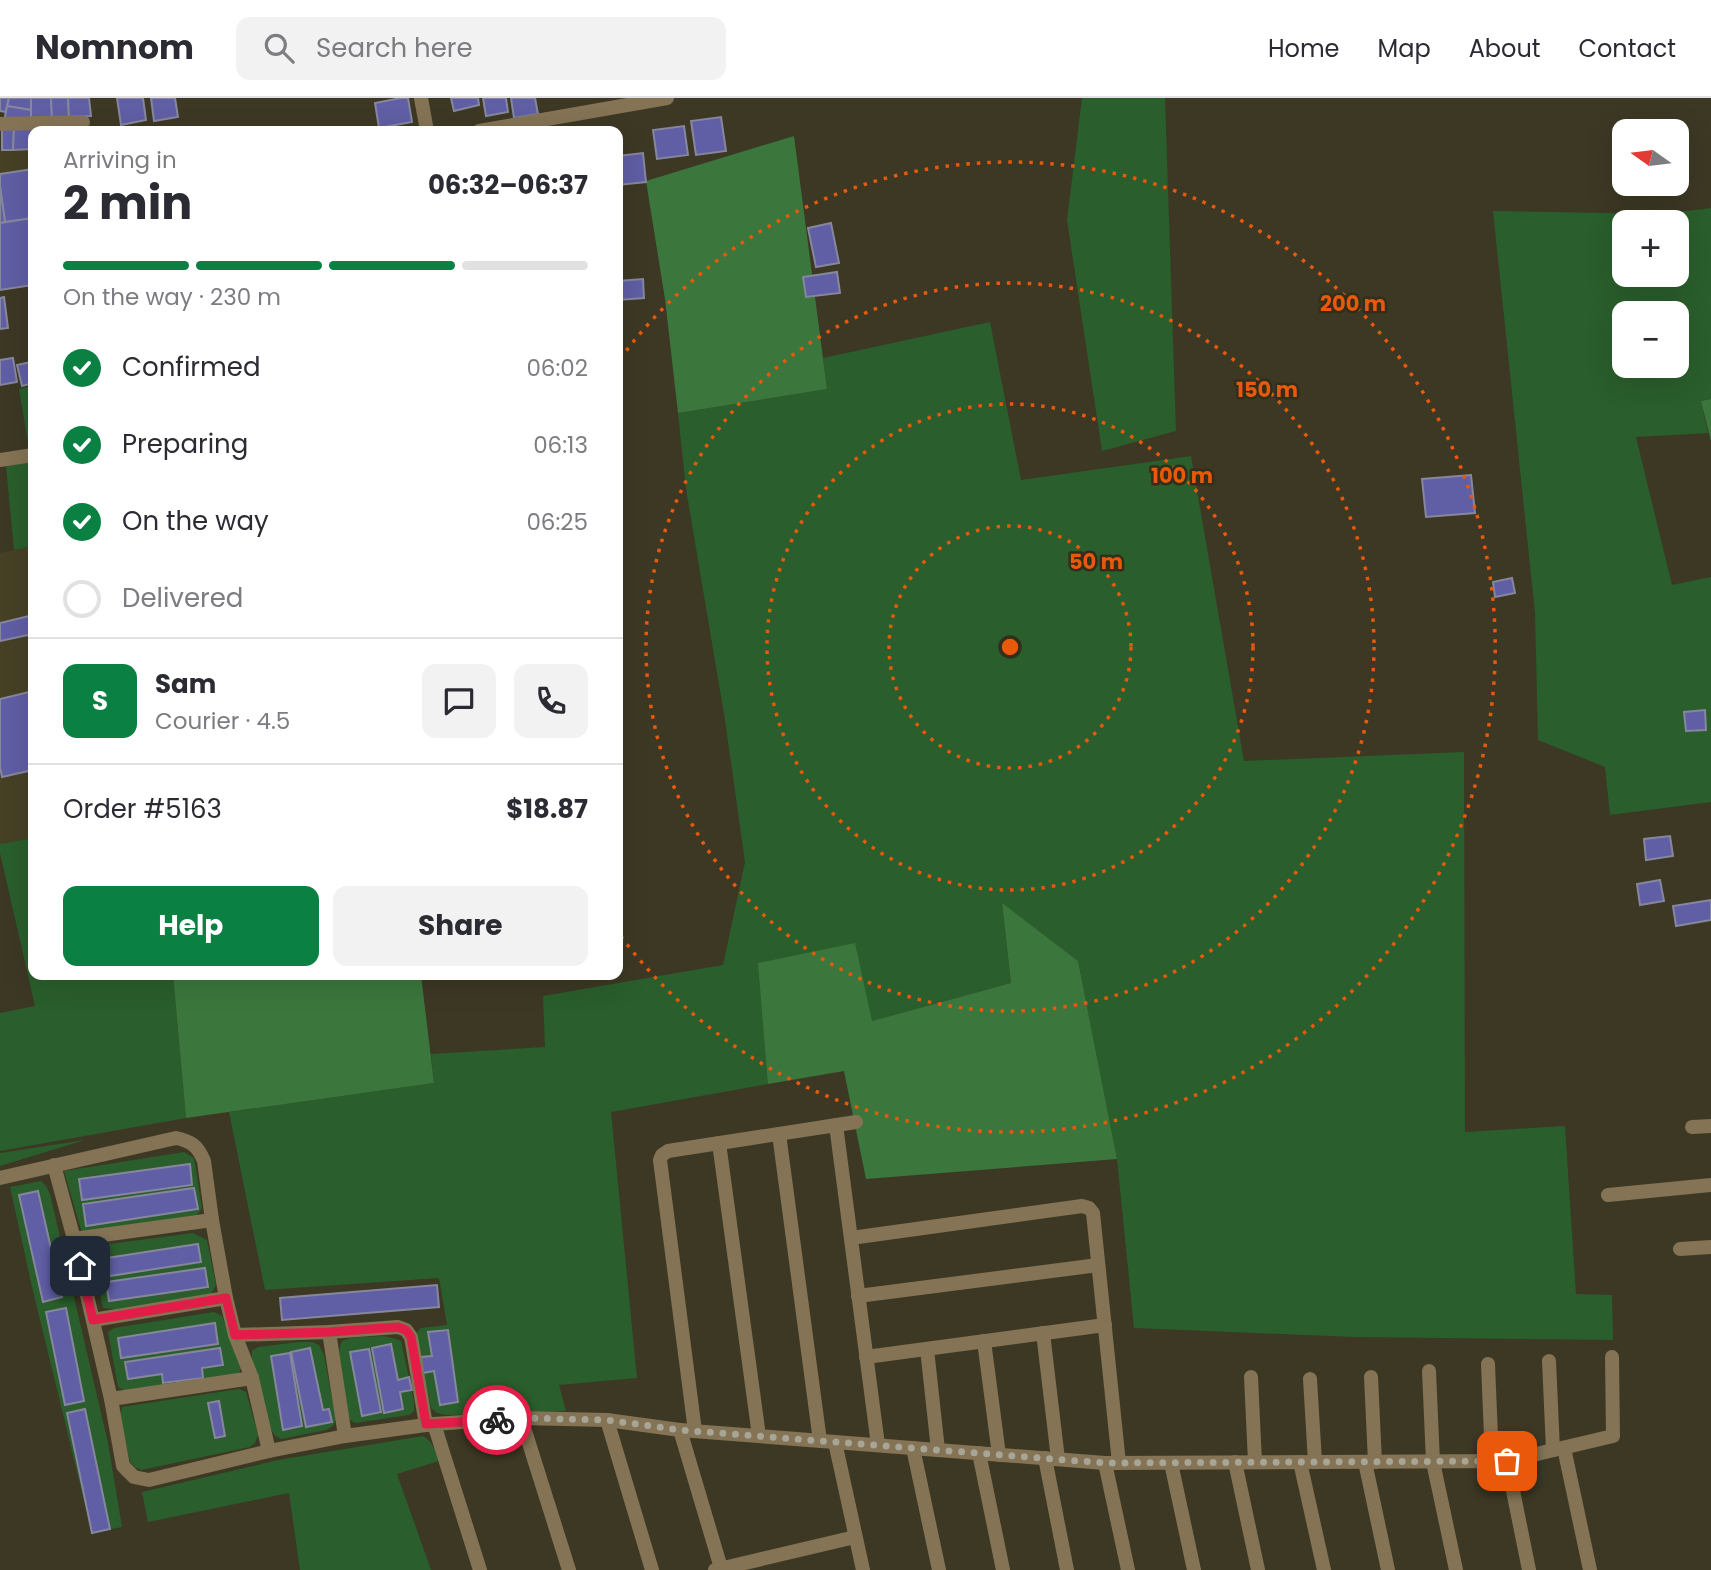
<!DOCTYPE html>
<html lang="en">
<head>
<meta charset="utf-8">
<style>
  :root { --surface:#fff; --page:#f2f2f3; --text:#2b2b33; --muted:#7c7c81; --line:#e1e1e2; --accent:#0b8043 }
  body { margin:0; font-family:Poppins,sans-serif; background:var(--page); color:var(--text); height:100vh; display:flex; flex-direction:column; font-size:26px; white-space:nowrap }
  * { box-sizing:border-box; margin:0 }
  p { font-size:23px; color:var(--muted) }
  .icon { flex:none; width:38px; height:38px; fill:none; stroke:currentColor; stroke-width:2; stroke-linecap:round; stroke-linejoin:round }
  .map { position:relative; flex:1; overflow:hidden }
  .details { position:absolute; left:28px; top:28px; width:595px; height:854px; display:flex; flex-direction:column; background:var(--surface); border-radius:14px; box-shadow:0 7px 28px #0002 }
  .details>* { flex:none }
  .needle { width:46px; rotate:284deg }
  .controls { position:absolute; left:1612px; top:21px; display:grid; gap:14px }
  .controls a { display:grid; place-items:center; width:77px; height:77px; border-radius:14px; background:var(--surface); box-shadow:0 7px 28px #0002; font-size:35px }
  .pin { position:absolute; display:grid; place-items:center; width:60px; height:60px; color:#fff; margin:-30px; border-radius:14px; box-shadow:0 4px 10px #0006 }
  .courier { position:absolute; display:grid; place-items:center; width:70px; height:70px; margin:-35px; border:5px solid #e11d48; border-radius:50%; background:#fff; color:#222; box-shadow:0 2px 9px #0007 }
  .summary em { font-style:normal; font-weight:700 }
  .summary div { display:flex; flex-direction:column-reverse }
  .summary { display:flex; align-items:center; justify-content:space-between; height:119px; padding:0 35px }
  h1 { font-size:46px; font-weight:700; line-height:52px }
  .bar { display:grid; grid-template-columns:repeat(4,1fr); gap:10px 7px; align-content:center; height:84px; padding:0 35px }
  .bar i { height:9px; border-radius:5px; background:var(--line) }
  .bar .current { background:var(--accent) }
  .bar p { grid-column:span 4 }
  .line { display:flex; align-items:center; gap:18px; padding:0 35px; border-top:2px solid var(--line) }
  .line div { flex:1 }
  .round { display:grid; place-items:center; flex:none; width:74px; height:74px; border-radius:14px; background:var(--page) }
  ol { padding:0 35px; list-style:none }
  li { display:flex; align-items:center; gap:21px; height:77px }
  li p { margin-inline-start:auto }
  li .icon { padding:7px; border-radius:50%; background:var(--accent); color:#fff; stroke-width:4 }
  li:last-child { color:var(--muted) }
  li i { width:38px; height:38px; border:4px solid var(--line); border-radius:50% }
  .action { display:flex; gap:14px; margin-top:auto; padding:14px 35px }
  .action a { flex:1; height:80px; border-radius:14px; background:var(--accent); color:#fff; font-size:28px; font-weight:700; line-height:80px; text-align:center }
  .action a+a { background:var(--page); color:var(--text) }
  header { display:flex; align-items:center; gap:42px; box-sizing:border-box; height:98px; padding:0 35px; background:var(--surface); border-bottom:2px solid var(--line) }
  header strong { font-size:33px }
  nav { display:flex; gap:38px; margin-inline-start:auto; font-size:24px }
  .search { width:490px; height:63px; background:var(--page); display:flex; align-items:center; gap:18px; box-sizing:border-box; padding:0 24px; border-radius:14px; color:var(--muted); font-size:26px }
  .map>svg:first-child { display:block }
</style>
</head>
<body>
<header>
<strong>Nomnom</strong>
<div class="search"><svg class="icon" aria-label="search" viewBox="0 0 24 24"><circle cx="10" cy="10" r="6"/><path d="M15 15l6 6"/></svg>Search here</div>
<nav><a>Home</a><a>Map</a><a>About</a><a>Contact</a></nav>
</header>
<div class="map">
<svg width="1711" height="1472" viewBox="0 0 1711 1472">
  <rect width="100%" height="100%" fill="#3c3824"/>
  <g fill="#464025">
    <path d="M33 51V186L0 191V52Z"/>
    <path d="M33 448V740L0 746V455Z"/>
  </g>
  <g fill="#2a5e2c" fill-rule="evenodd">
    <path d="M1082 0H1165L1176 333 1102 353 1067 122Z"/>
    <path d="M1711 110V301L1701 303 1708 335 1636 339 1672 487 1711 479V704L1610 717 1605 669 1538 642 1535 515 1493 113 1661 116ZM1624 124H1676V177H1624ZM1624 215H1676V268H1624Z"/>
    <path d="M990 224 1021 382 1191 358 1244 663 1464 654 1465 1034 1565 1028 1576 1196 1612 1197 1613 1242 1354 1239 1134 1230 1117 1061 1078 863 1002 806 1011 885 872 923 768 986 611 1014 637 1280 559 1287 566 1313 447 1317 437 1315 431 1310 417 1244V1234L421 1230 447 1227 439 1180 265 1192 229 1014 434 985 431 956 545 949 543 898 723 867 745 764 725 622 686 391 678 315 827 291 823 260Z"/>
    <path d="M33 288V351H29L19 291Z"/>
    <path d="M33 364V448L14 452 6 368Z"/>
    <path d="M33 740V877H173L186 1020 0 1053V915L35 908 0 755V746Z"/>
    <path d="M85 1042 0 1068V1055Z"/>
    <path d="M184 1054 194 1060 202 1110 197 1117 82 1135 64 1073Z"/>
    <path d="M41 1083 46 1088 50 1096 108 1345 122 1429 92 1435 32 1189 10 1089Z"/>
    <path d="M193 1135 207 1142 216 1187 211 1196 115 1211 103 1210 90 1156 94 1148Z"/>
    <path d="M214 1214 222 1218 241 1270 239 1276 126 1293 118 1289 108 1234 114 1230Z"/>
    <path d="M383 1238 393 1240 401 1243 414 1304V1313L409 1317 355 1325 350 1322 348 1316C346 1303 332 1248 344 1242 355 1238 371 1239 383 1238Z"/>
    <path d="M299 1244H312L319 1247 324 1257 336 1321 333 1328 326 1332 281 1341 274 1337 269 1326 252 1261V1253L258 1249Z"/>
    <path d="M239 1291 246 1294 258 1337 255 1345 250 1349 141 1372 135 1369 130 1364 120 1318 122 1309Z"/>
    <path d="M423 1338C433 1343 435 1353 439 1363L397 1376 431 1472H300L289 1395 148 1424 142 1394 278 1362Z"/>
  </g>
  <g fill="#3b773d">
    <path d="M794 38 827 291 678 315 665 201 646 83Z"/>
    <path d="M1711 301V343L1701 303Z"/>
    <path d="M1002 805 1078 863 1117 1061 866 1081 844 973 768 986 758 865 855 845 872 923 1011 885Z"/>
    <path d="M173 877H421L434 985 186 1020Z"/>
  </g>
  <g fill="#605ea4" stroke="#86879d" stroke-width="2">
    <path d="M0 0H9L6 14 0 13Z"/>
    <path d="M9 0H31V12L7 8Z"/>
    <path d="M31 0H51L52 20 31 22Z"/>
    <path d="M51 0H68L69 19 52 20Z"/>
    <path d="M68 0H89L91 18 69 19Z"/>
    <path d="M117 0H143L146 22 121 27Z"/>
    <path d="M151 0H175L178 19 154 23Z"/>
    <path d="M401 0H408L412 24 379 30 375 5Z"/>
    <path d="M451 0H478L479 7 454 13Z"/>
    <path d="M483 0H506L508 14 486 18Z"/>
    <path d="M511 0H535L538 16 514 20Z"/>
    <path d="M7 8 31 12V22L4 24Z"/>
    <path d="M721 19 726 53 696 57 691 23Z"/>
    <path d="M684 28 688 57 657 61 653 32Z"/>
    <path d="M14 30 13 52H2V31Z"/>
    <path d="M14 30H34L33 51 13 52Z"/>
    <path d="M643 55 646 84 618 87V58Z"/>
    <path d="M33 71V120L5 124 0 89V76Z"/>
    <path d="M0 89 5 124 0 125Z"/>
    <path d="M33 120V187L0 192V125Z"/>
    <path d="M831 125 839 165 816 169 808 130Z"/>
    <path d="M837 174 840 195 806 199 803 179Z"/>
    <path d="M643 181 644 200 618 202V183Z"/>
    <path d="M4 199 8 230 0 231V200Z"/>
    <path d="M13 260 17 284 0 287V262Z"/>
    <path d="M31 264 33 285 22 288 17 267Z"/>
    <path d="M1471 377 1475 415 1426 419 1422 381Z"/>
    <path d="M1512 480 1515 495 1495 499 1493 484Z"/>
    <path d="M33 517V536L0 543V525Z"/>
    <path d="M33 593V672L2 679 0 669V601Z"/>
    <path d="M1705 612 1706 632 1686 633 1684 614Z"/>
    <path d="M1670 738 1673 758 1646 762 1644 741Z"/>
    <path d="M1660 782 1664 803 1640 807 1637 786Z"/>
    <path d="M1711 802V822L1676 828 1673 808Z"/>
    <path d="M190 1066 192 1087 82 1102 79 1081Z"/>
    <path d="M194 1090 198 1111 86 1128 83 1106Z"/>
    <path d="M38 1093 62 1199 43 1204 19 1097Z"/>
    <path d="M198 1146 201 1164 103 1179 100 1161Z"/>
    <path d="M205 1170 208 1189 109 1203 106 1184Z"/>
    <path d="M437 1187 439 1209 282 1222 280 1200Z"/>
    <path d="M66 1210 84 1303 65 1307 46 1214Z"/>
    <path d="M215 1225 218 1246 121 1260 118 1240Z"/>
    <path d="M448 1232 458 1304 440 1307 434 1273 423 1275 421 1259 432 1258 428 1234Z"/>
    <path d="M391 1246 398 1282 409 1279 412 1292 400 1294 403 1311 384 1315 372 1250Z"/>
    <path d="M220 1250 223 1267 202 1270 203 1280 163 1285 162 1276 128 1281 125 1264Z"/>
    <path d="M310 1250 323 1312 329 1311 332 1324 306 1329 291 1254Z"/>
    <path d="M369 1251 381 1314 362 1318 350 1254Z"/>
    <path d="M290 1255 302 1328 283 1332 271 1258Z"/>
    <path d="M219 1303 225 1338 215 1340 208 1305Z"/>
    <path d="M85 1311 110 1431 92 1435 67 1315Z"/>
  </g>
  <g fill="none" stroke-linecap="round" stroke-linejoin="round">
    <g stroke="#847354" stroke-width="14">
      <path d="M421 0 427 33"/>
      <path d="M0 26 83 24"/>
      <path d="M479 33 667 0"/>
      <path d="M0 362 33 357"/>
      <path d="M836 1027 878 1347"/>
      <path d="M1692 1029 1711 1028"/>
      <path d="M779 1036 820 1343"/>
      <path d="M719 1045 759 1338"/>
      <path d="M0 1080 176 1040C191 1043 198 1048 204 1063L212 1122 226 1200 235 1237 252 1280 269 1353 149 1382 134 1379 123 1368 111 1301 74 1141 54 1067"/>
      <path d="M1608 1097 1711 1087"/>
      <path d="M851 1140 1082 1108 1089 1110 1093 1115 1119 1365"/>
      <path d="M74 1141 212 1122"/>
      <path d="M1680 1151 1711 1149"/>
      <path d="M858 1198 1098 1167"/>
      <path d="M93 1222 226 1200"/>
      <path d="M329 1234 345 1338"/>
      <path d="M1043 1235 1058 1361"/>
      <path d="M235 1237 329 1234 398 1229 406 1232 411 1239 426 1327"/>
      <path d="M984 1243 999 1357"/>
      <path d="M927 1251 938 1352"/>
      <path d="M866 1259 1105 1227"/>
      <path d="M1549 1263 1553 1352"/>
      <path d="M1488 1266 1492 1363"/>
      <path d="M1429 1273 1433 1364 1456 1472"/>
      <path d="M1251 1279 1255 1364"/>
      <path d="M1371 1279 1375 1364"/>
      <path d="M1310 1281 1315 1364"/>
      <path d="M111 1301 252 1280"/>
      <path d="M521 1320 569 1472"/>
      <path d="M607 1322 652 1472"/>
      <path d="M680 1332 721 1470"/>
      <path d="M695 1333 660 1062 662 1057 668 1053 856 1024"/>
      <path d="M835 1344 863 1472"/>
      <path d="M913 1350 939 1472"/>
      <path d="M1564 1350 1590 1472"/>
      <path d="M269 1353 345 1338 433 1326"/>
      <path d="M979 1355 1003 1472"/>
      <path d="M1045 1360 1067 1472"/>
      <path d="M1507 1363 1529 1472"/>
      <path d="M1235 1364 1258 1472"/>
      <path d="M1300 1364 1324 1472"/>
      <path d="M1365 1364 1388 1472"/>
      <path d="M1105 1365 1128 1472"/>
      <path d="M1171 1365 1194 1472"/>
      <path d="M480 1472 434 1326 521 1320 607 1322 680 1332 1105 1365 1507 1363 1613 1338 1612 1259"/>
      <path d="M715 1472 855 1439"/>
    </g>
  </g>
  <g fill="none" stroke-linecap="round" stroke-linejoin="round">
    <path stroke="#a7a596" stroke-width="7" stroke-dasharray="0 12.6" d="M497 1322 521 1320 607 1322 680 1332 1105 1365 1507 1363"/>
    <path stroke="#e11d48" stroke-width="9" d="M80 1168 93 1222 226 1200 235 1237 329 1234 398 1229 406 1232 411 1239 426 1326 497 1322"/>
  </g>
  <g fill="none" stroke="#e8590c" stroke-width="3.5" stroke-dasharray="3.5 7">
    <circle cx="1010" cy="549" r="121"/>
    <circle cx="1010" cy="549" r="243"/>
    <circle cx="1010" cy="549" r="364"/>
    <path d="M620 261A485 485 0 1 1 620 837"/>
  </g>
  <circle cx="1010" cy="549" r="10" fill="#e8590c" stroke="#322e1a" stroke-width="3.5"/>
  <g font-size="21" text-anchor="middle" font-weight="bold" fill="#e8590c" stroke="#322e1a" stroke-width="5" stroke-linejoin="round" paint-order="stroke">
    <text x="1353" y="213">200 m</text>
    <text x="1267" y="299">150 m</text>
    <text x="1182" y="385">100 m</text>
    <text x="1096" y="471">50 m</text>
  </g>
</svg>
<div class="controls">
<a><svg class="needle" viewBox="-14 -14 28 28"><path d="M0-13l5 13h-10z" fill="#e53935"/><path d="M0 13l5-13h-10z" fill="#7c7c81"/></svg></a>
<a>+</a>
<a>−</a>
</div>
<div class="pin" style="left:1507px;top:1363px;background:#ea580c"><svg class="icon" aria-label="bag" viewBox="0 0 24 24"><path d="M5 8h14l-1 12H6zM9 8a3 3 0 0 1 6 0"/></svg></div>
<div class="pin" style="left:80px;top:1168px;background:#1f2937"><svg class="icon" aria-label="home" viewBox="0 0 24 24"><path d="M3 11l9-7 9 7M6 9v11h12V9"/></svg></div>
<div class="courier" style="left:497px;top:1322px"><svg class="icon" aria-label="bike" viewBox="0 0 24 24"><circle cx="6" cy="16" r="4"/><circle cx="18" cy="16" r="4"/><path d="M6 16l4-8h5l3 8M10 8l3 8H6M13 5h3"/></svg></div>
<section class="details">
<div class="summary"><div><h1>2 min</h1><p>Arriving in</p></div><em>06:32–06:37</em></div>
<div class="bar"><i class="current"></i><i class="current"></i><i class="current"></i><i></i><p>On the way · 230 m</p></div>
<ol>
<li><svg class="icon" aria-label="check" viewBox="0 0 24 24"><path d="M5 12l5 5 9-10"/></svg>Confirmed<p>06:02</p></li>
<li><svg class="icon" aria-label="check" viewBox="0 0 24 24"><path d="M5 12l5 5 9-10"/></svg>Preparing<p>06:13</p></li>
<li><svg class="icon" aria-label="check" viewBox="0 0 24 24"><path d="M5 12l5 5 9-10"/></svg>On the way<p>06:25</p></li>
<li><i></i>Delivered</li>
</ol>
<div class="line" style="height:126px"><b class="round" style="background:var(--accent);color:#fff">S</b><div><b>Sam</b><p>Courier · 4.5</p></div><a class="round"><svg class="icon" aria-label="chat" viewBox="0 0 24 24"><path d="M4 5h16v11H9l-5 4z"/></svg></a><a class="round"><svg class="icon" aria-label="phone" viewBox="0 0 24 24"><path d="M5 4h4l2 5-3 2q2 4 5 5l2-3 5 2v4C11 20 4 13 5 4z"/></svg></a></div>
<div class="line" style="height:91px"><div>Order #5163</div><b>$18.87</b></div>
<div class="action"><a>Help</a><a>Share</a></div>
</section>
</div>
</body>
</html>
